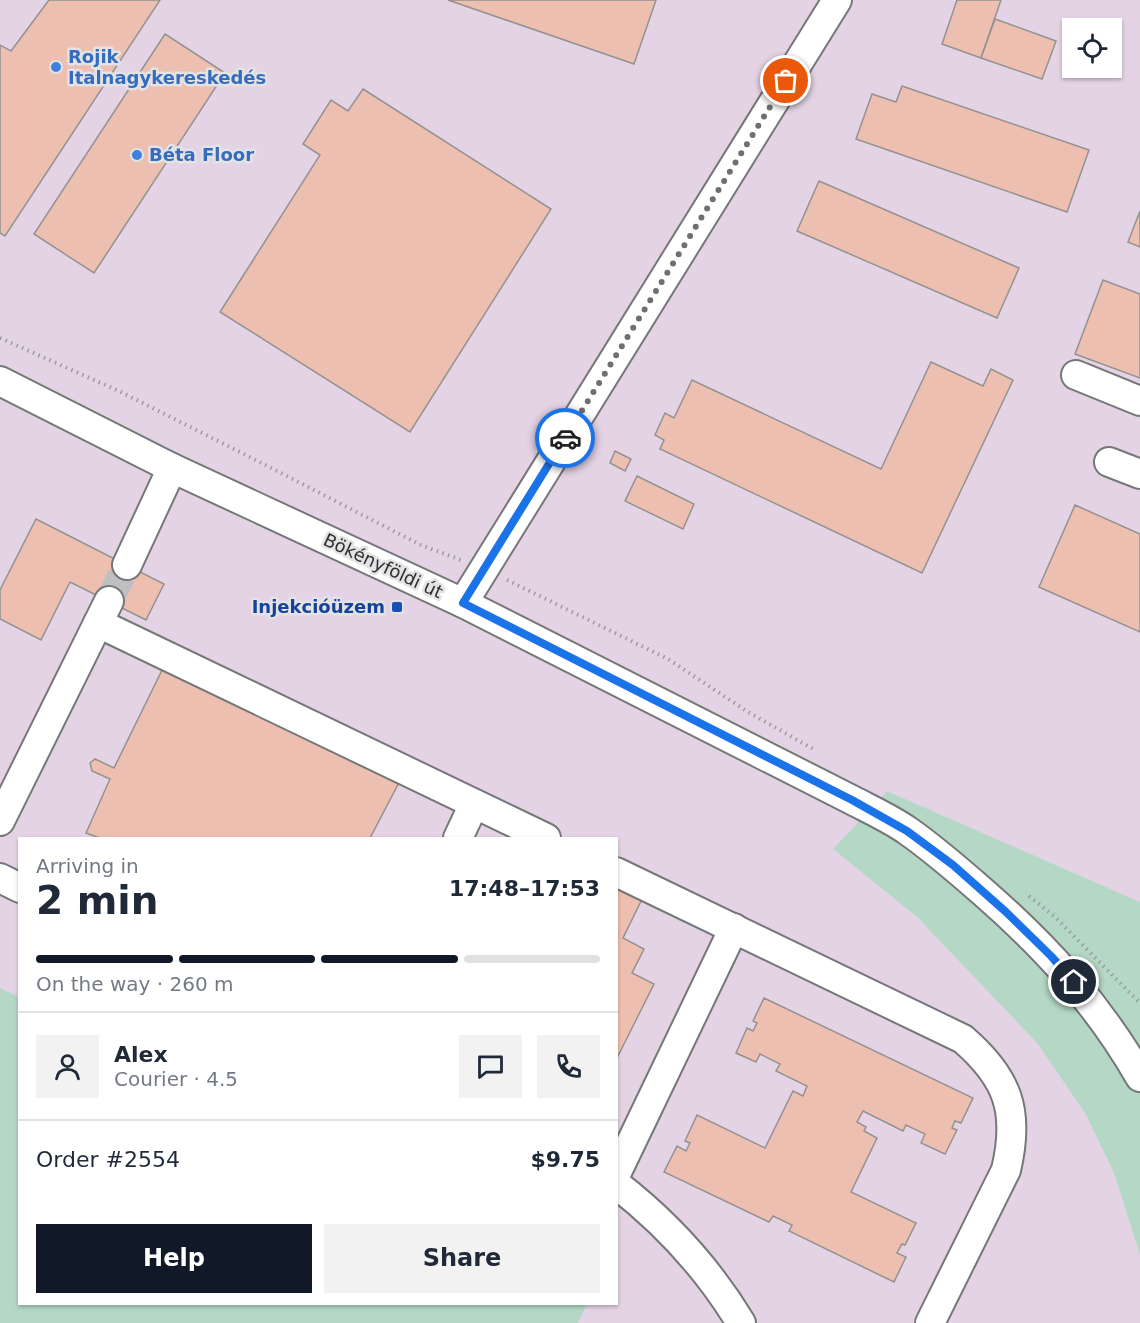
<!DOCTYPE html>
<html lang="en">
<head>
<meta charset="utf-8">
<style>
  :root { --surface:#fff; --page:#f2f2f3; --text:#1f2937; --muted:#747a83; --line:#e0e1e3; --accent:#111827 }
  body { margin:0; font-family:"DejaVu Sans",sans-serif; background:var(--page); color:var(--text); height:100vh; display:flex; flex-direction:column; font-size:22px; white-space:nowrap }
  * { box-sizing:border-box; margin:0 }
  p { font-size:20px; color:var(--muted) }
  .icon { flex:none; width:33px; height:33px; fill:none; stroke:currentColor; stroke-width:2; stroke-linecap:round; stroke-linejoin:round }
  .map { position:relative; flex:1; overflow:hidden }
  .panel { position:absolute; left:18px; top:837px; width:600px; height:468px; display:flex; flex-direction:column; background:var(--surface); border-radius:0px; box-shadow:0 2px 4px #0004 }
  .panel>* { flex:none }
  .tools { position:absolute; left:1062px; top:18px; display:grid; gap:12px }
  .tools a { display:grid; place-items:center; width:60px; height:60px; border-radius:0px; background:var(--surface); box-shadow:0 2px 4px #0004; font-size:30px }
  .pin { position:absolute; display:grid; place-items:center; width:51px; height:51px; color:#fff; margin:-26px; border:3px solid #fff; border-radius:50%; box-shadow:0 2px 6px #0007 }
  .courier { position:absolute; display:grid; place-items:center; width:60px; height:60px; margin:-30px; border:4px solid #1a73e8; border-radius:50%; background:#fff; color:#222; box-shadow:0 2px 8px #0007 }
  .overview em { font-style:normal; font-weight:700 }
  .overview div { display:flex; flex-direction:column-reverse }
  .overview { display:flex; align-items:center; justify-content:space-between; height:102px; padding:0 18px }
  h1 { font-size:39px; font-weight:700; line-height:45px }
  .bar { display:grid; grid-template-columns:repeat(4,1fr); gap:9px 6px; align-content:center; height:72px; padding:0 18px }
  .bar i { height:8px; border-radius:4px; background:var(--line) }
  .bar .selected { background:var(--accent) }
  .bar p { grid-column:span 4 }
  .line { display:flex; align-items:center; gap:15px; padding:0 18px; border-top:2px solid var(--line) }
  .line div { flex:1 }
  .round { display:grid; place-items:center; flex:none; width:63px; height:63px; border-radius:0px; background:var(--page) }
  .button { display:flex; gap:12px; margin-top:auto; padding:12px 18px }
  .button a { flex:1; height:69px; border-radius:0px; background:var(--accent); color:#fff; font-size:24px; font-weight:700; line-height:69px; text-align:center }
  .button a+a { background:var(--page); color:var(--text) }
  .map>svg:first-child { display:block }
</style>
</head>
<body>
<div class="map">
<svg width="1140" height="1323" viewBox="0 0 1140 1323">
  <rect width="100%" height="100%" fill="#e3e3e6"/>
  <path fill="#e4d3e5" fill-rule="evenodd" d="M0 0H1140V902L887 791 833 849 917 917 1037 1043 1085 1113 1114 1173 1140 1255V1323H578L587 1304H616V838H20L19 997 0 988ZM1072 28H1112V68H1072Z"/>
  <g fill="#b5d8c6">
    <path d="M887 791 1140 902V1255L1114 1173 1085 1113 1037 1043 917 917 833 849Z"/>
    <path d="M0 988 19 997 20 1304H587L578 1323H0Z"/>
  </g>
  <g fill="#edbfb0" stroke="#949291" stroke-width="1.5">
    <path d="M49 0H160L5 236 0 233V45L11 51Z"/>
    <path d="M448 0H656L634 64Z"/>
    <path d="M957 0H1001L981 58 942 44Z"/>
    <path d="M995 19 1056 41 1042 79 981 58Z"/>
    <path d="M165 34 225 73 94 273 34 234Z"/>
    <path d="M902 86 1089 150 1067 212 856 139 872 94 896 102Z"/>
    <path d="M363 89 551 209 410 432 220 312 320 155 303 144 331 100 348 111Z"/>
    <path d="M819 181 1019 268 997 318 797 231Z"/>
    <path d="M1140 211V247L1128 242Z"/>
    <path d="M1103 280 1140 294V378L1075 354Z"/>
    <path d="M931 362 983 386 991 369 1013 380 922 573 660 449 664 440 655 435 665 413 674 418 692 380 881 469Z"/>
    <path d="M615 451 631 459 625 471 610 463Z"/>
    <path d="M637 476 694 504 683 529 625 501Z"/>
    <path d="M1075 505 1140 534V632L1039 587Z"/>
    <path d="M36 519 164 584 146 620 70 582 41 640 0 619V590Z"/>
    <path d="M166 662 404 773 370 838H100L86 833 110 779 92 771 90 763 95 759 114 768Z"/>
    <path d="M616 884 643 897 623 938 644 949 632 973 654 984 616 1060Z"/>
    <path d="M764 998 973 1098 961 1123 955 1121 952 1128 957 1130 945 1154 921 1143 925 1134 906 1125 903 1131 863 1111 857 1122 866 1127 864 1131 877 1138 851 1192 916 1223 905 1245 902 1244 897 1253 906 1257 894 1282 789 1231 792 1225 773 1216 769 1222 664 1172 677 1146 686 1151 690 1143 685 1141 697 1115 765 1148 793 1091 803 1096 807 1086 776 1071 780 1064 760 1054 756 1062 736 1053 747 1028 753 1031 757 1023 753 1021Z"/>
  </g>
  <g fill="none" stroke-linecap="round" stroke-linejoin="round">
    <path stroke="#bfbfc2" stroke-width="28" stroke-dasharray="28 14" stroke-linecap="butt" d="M109 601 127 565"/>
    <g stroke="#767779" stroke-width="32">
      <g id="minor">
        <path d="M1076 375 1140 401"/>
        <path d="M0 381 172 468 463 603 852 800C871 810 891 819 908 831 935 850 959 871 983 892 1046 947 1098 1004 1140 1077"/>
        <path d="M1109 462 1140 474"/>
        <path d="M127 565 172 468"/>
        <path d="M463 603 837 0"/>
        <path d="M98 623 546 838"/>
        <path d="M0 821 109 601"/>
        <path d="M458 838 474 804"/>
        <path d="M616 872 963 1039C1008 1078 1020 1111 1006 1170L930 1323"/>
        <path d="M0 878 20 888"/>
        <path d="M616 1174 734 928"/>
        <path d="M616 1184C665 1222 709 1270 741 1323"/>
      </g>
    </g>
    <g stroke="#9c9c9f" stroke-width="4" stroke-dasharray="1.5 4.5" stroke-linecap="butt">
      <path d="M0 338 119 391 240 452 421 545 461 560"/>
      <path d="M507 580 668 659 748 712 815 750"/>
      <path d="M1029 896 1055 917 1140 1003"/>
    </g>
    <use href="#minor" stroke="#fff" stroke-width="28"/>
  </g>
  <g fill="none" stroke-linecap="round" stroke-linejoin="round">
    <path stroke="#6f6f70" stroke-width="6" stroke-dasharray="0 10.8" d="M565 438 786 81"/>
    <path stroke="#1a73e8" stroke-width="8" d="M565 438 463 603 852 800 907 831 953 865 1006 912 1051 956 1074 982"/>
  </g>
  <g fill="#3f7fe0" stroke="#e3e3e6" stroke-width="2">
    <circle cx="56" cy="67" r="6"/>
    <circle cx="137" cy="155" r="6"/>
  </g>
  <rect fill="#1a4fb4" stroke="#e3e3e6" stroke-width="2" x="391" y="601" width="12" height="12" rx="3"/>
  <g text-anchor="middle" stroke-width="5" stroke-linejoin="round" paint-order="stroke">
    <g font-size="18" font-weight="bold" fill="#366cbe" stroke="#e3e3e6" text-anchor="start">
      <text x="68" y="63">Rojik<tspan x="68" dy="21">Italnagykereskedés</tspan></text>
      <text x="149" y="161">Béta Floor</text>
    </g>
    <g font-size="18" fill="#303031" stroke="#e3e3e6">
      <text transform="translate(383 566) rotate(25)" y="6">Bökényföldi út</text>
    </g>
    <g font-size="18" font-weight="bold" fill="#164399" stroke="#e3e3e6" text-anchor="end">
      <text x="385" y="613">Injekcióüzem</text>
    </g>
  </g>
</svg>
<div class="tools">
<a><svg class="icon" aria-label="locate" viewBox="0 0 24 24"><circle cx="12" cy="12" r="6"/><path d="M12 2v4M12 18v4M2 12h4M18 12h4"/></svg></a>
</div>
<div class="pin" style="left:786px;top:81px;background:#ea580c"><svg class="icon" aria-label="bag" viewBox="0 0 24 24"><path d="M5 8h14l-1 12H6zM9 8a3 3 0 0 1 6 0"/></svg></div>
<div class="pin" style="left:1074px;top:982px;background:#1f2937"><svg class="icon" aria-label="home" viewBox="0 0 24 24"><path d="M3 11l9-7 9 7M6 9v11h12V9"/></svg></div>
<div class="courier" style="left:565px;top:438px"><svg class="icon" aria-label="car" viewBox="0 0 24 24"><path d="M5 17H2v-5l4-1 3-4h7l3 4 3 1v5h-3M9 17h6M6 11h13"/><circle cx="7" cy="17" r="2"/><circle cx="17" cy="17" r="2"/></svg></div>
<section class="panel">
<div class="overview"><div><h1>2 min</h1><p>Arriving in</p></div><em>17:48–17:53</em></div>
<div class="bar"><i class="selected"></i><i class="selected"></i><i class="selected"></i><i></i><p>On the way · 260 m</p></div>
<div class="line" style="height:108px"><a class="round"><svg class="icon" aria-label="person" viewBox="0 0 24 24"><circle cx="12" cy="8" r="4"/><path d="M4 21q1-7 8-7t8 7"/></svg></a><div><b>Alex</b><p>Courier · 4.5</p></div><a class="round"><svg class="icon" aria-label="chat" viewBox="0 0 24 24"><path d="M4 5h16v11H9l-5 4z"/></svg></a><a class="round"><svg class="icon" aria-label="phone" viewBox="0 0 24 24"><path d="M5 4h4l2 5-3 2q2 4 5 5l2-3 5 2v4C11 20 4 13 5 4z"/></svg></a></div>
<div class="line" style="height:78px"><div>Order #2554</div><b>$9.75</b></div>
<div class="button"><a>Help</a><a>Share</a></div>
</section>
</div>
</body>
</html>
